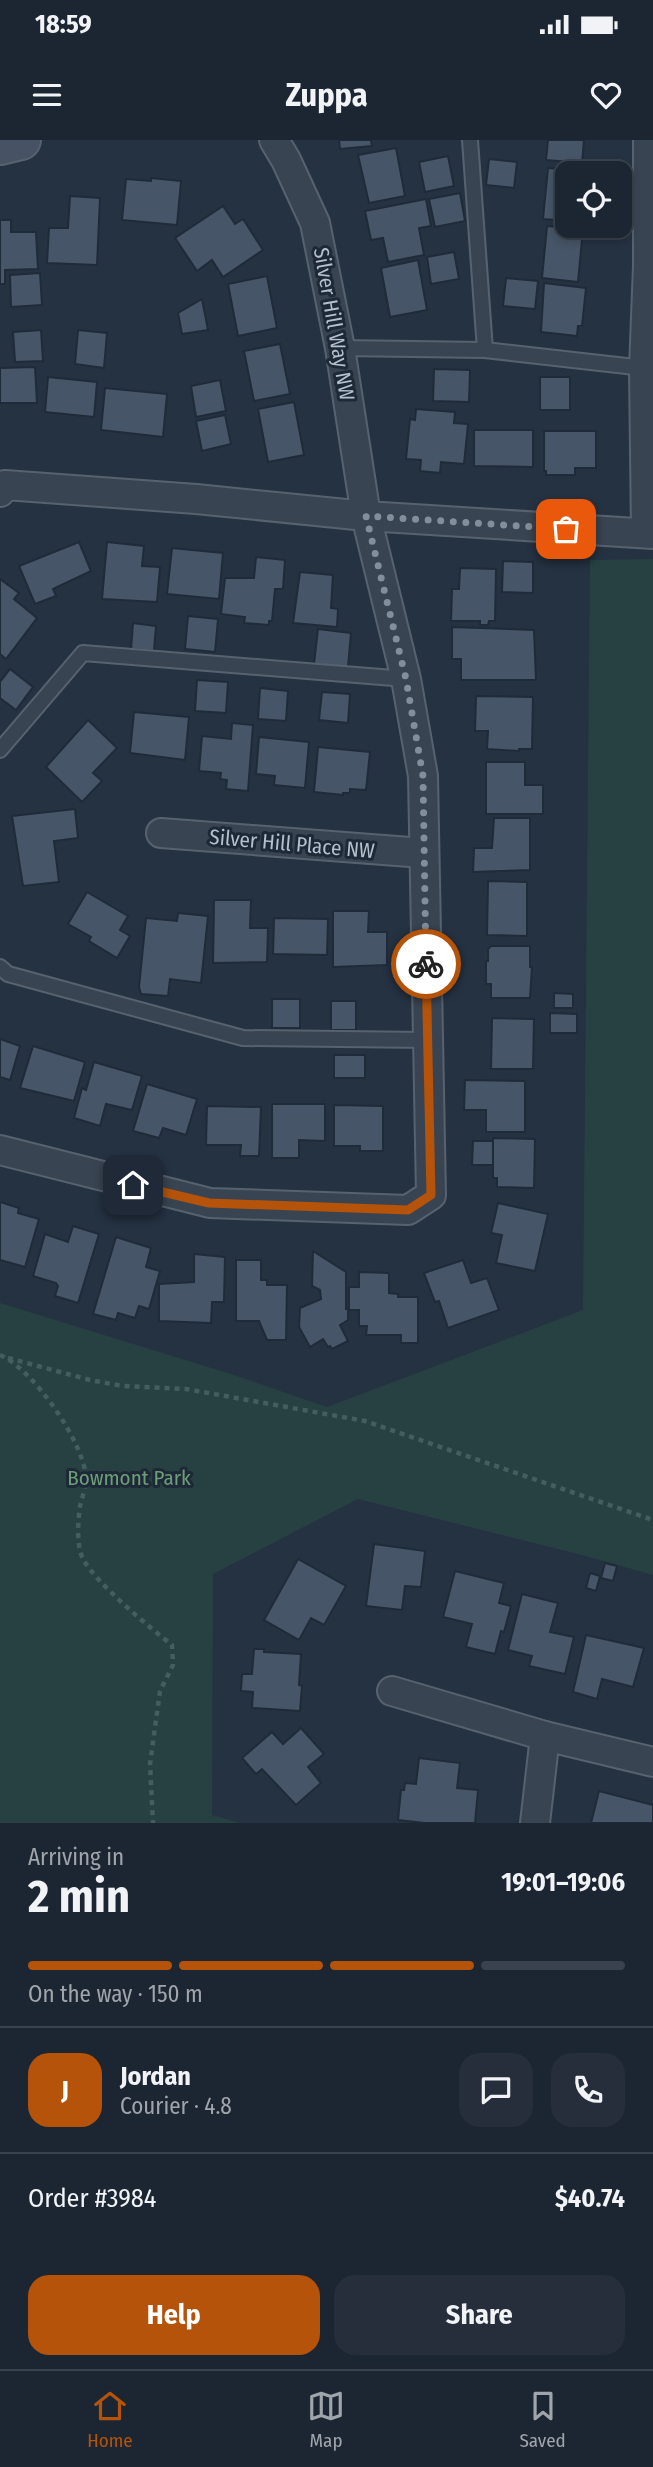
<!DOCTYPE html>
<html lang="en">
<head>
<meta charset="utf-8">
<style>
  :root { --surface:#1c2632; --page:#252e3a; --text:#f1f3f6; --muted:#a0a5ac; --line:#3a434d; --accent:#b45309 }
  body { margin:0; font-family:"Fira Sans Condensed",sans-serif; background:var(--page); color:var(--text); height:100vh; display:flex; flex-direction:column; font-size:26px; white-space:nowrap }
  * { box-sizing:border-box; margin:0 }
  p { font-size:23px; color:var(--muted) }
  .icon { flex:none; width:38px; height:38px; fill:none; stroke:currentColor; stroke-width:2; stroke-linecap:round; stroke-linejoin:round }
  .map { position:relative; height:1683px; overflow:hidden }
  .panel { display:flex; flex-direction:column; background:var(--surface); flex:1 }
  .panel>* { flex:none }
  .fabs { position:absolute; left:555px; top:21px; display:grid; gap:14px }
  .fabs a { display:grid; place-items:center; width:77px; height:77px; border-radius:14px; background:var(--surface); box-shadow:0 4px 10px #0003,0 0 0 2px var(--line); font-size:35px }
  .pin { position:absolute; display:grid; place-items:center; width:60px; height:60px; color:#fff; margin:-30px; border-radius:14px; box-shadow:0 4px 10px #0006 }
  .courier { position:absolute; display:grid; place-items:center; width:70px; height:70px; margin:-35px; border:5px solid #b45309; border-radius:50%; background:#fff; color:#222; box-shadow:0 2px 9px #0007 }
  .overview em { font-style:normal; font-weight:700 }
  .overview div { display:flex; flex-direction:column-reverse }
  .overview { display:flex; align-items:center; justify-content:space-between; height:119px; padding:0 28px }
  h1 { font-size:46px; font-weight:700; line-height:52px }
  .bar { display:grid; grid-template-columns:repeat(4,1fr); gap:10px 7px; align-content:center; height:84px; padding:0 28px }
  .bar i { height:9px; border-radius:5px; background:var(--line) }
  .bar .current { background:var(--accent) }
  .bar p { grid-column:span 4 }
  .line { display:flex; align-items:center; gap:18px; padding:0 28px; border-top:2px solid var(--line) }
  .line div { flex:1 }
  .round { display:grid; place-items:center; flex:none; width:74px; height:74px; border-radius:21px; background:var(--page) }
  .primary-button { display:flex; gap:14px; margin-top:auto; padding:14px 28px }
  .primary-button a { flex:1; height:80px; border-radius:21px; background:var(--accent); color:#fff; font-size:28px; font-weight:700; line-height:80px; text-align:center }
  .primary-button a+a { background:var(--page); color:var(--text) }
  .status { display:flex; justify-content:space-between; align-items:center; height:49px; padding:0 35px; background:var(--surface); direction:ltr }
  .status svg { height:19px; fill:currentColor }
  header { display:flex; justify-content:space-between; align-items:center; height:91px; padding:0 28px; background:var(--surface); font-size:32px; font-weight:700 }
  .menu { display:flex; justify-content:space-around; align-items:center; height:98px; border-top:2px solid var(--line); background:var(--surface); font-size:19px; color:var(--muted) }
  .menu a { display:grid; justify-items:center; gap:4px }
  .menu .current { color:var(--accent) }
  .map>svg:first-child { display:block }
</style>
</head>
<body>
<div class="status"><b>18:59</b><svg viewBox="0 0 49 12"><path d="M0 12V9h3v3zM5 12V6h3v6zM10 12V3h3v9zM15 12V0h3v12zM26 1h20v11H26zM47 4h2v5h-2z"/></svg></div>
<header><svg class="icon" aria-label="menu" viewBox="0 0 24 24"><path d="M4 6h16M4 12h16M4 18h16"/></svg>Zuppa<svg class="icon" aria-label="heart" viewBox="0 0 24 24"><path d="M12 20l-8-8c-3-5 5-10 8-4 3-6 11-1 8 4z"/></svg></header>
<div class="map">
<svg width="653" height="1683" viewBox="0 0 653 1683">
  <rect width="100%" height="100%" fill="#253242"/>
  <path fill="#274143" d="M653 419V1435L582 1415 358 1359 213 1434 212 1675 240 1683H0V1163L234 1235 327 1267 583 1170 590 420Z"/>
  <g fill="#465567" stroke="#202b39" stroke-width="2">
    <path d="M339 0H371L372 6 340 9Z"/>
    <path d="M548 0H584L582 23 546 20Z"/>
    <path d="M396 8 405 56 369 63 358 15Z"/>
    <path d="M448 16 454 46 425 52 419 22Z"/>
    <path d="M489 19 517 22 514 48 486 45Z"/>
    <path d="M548 28 590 32 567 33V81L543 79Z"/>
    <path d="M151 38 181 41 177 85 122 80 126 39 151 41Z"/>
    <path d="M460 53 465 81 435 87 429 59Z"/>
    <path d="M70 56 100 58 97 125 47 123 49 88H68Z"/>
    <path d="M426 59 431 86 419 88 424 115 388 122 383 98 371 100 365 71Z"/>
    <path d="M223 66 235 84 243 79 263 110 223 137 212 120 197 131 175 98Z"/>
    <path d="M0 80H11V92H36L38 129 5 130V144H0Z"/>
    <path d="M547 86 583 89 578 142 542 138Z"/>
    <path d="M454 112 459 139 431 144 427 117Z"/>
    <path d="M418 120 427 170 390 177 381 128Z"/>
    <path d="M40 133 42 165 11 167 10 135Z"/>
    <path d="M267 136 277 188 238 196 228 144Z"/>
    <path d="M506 138 538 141 535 169 503 166Z"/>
    <path d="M544 143 586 148 582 186H578L577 196 541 192Z"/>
    <path d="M202 159 208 190 182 194 178 173Z"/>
    <path d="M41 190 43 221 15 222 13 192Z"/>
    <path d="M78 190 107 193 104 228 75 224Z"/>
    <path d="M280 204 290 254 254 261 244 211Z"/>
    <path d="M35 227 37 263H0V228Z"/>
    <path d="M434 229 470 230 469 262 433 261Z"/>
    <path d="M48 237 97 242 94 277 45 272Z"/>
    <rect x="540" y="237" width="30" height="33"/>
    <path d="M220 240 226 271 196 277 191 246Z"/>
    <path d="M105 248 167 254 163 297 101 290Z"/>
    <path d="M294 262 304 315 268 322 258 269Z"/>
    <path d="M416 269 455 272 454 283 468 284 464 324 441 322 440 333 420 331 421 320 406 319 410 279 415 280Z"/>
    <path d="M225 275 231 304 202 311 196 281Z"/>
    <path d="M474 290H533V327L474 326Z"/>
    <path d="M544 291H596V328H575V335H546V331H544Z"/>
    <path d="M79 402 91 431 53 449 56 456 35 464 19 426Z"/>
    <path d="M107 402 144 406 142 426 160 427 157 462 102 459Z"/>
    <path d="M172 408 223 413 219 459 167 454Z"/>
    <path d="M256 417 285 420 283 449H275L272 481H269V485L244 483 245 477 221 474 225 438H254Z"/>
    <path d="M503 421 533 422V453L502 452Z"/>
    <path d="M460 428 496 429 495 481H489L488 485H480V481H451L452 449H459Z"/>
    <path d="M300 432 333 435 331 468 338 469 337 487 293 483Z"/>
    <path d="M0 439 19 453 14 459 37 478 6 519 0 514Z"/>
    <path d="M188 476 218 479 215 512 185 509Z"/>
    <path d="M133 483 156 486 154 511 131 509Z"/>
    <path d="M452 487 534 490 536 540H461V519H452Z"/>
    <path d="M318 489 351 493 348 527 314 524Z"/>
    <path d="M10 529 33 547 16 570 0 558V542Z"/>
    <path d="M197 540 228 542 226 573 195 571Z"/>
    <path d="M260 548 288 551 286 581 258 579Z"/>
    <path d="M322 552 350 554 348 583 319 580Z"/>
    <path d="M476 556 533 557 532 609H519V611L487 609 488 591H475Z"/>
    <path d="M134 572 189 577 185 620 130 613Z"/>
    <path d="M88 580 117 608 93 633 102 641 82 662 46 627Z"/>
    <path d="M232 583 253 585 248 651 226 649 227 640 220 639 221 633 199 631 202 596 231 599Z"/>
    <path d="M259 597 309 602 305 648 274 645 275 636 256 634Z"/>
    <path d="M318 607 370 612 366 650 350 649V653H343V655L314 652Z"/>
    <path d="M486 622H525V645H543V674H486Z"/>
    <path d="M75 669 78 698 54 701 59 742 23 746 12 676Z"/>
    <path d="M494 678H530V730L473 732 474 708H492Z"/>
    <path d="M488 741 527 742V796L487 795Z"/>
    <path d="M87 752 128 776 120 790 130 796 117 818 89 801 91 797 68 784Z"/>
    <path d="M214 760H251L250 788H268L267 822 213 823Z"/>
    <path d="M333 771H369L368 792H387V825L333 827Z"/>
    <path d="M178 773 208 776 201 843 170 839 168 856 141 854 139 847 146 778 177 781Z"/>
    <path d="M274 778 328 779 327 815 273 814Z"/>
    <path d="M491 806H530V827H532L530 858H491V844H486V821H488V809Z"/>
    <path d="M554 853 573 854V868H554Z"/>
    <rect x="272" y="859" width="28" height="29"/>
    <rect x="331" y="861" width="25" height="29"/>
    <path d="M550 873 577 874V893H550Z"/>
    <path d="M492 878 534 879 533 929H491Z"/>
    <path d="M0 899 20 906 10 940 0 937Z"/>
    <path d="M33 906 85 922 74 961 20 948Z"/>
    <rect x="334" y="915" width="31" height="23"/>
    <path d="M94 922 142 936 132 970 106 964 100 986 74 978 82 948 86 950Z"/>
    <path d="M465 940 525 941V992H486V970H464Z"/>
    <path d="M147 944 197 959 186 995 163 988 159 998 133 991Z"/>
    <path d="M272 964H325V1001L299 1000V1018H272Z"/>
    <path d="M334 965 383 966V1011H360V1006H334Z"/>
    <path d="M207 966 261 967 259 1016H240L241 1005H206Z"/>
    <path d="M493 998 535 999 534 1048 497 1047V1038H493Z"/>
    <path d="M473 1001H493V1025H472Z"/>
    <path d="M0 1062 19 1068 18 1073 39 1079 25 1127 0 1120Z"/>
    <path d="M498 1063 548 1074 535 1131 496 1123 502 1095 491 1093Z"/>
    <path d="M73 1086 99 1094 78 1163 55 1156 58 1146 56 1143 33 1136 45 1094 68 1102Z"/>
    <path d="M116 1097 151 1108 146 1127 160 1131 149 1169 139 1166 135 1178 118 1173 116 1180 93 1174Z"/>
    <path d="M313 1111 346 1132V1169H348V1180L340 1185 348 1201 332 1209 330 1206 328 1207 323 1199 310 1207 299 1187 300 1168 321 1159 320 1150 312 1146Z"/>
    <path d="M194 1114 225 1117 224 1162H212L211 1183 159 1181V1144L194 1142Z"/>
    <path d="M236 1120H261V1140H267V1145H287L286 1200H267L259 1181H236Z"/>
    <path d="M463 1120 471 1143 487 1138 499 1170 448 1188 439 1161 435 1162 424 1133Z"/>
    <path d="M359 1132 389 1133V1153L398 1154V1157H418V1203H401V1195H366L367 1186H359V1170H349V1147H359Z"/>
    <path d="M374 1404 425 1411 421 1447 405 1446 402 1470 366 1466Z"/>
    <path d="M298 1419 346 1446 324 1485 311 1478 299 1500 264 1480Z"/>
    <path d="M605 1423 617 1426 613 1441 601 1438Z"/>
    <path d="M455 1431 504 1443 499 1463 511 1466 504 1492 501 1491 495 1514 466 1507 472 1484 443 1477Z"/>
    <path d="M590 1433 600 1436 596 1451 586 1448Z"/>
    <path d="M522 1454 558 1463 550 1492 574 1497 565 1534 529 1526 532 1516 508 1510Z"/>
    <path d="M586 1495 644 1508 633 1547 602 1539 597 1559 573 1552Z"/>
    <path d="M254 1509H264V1512L301 1514 299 1545 302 1546 300 1571 252 1568 253 1552 241 1551 242 1534H252Z"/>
    <path d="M301 1588 324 1614 308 1627 321 1643 296 1665 262 1629 256 1634 242 1618 272 1592 283 1604Z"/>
    <path d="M419 1618 460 1623 457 1648 478 1650 475 1683H425L398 1680 401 1650H404L405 1643 416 1644Z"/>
    <path d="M599 1651 653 1665V1683H591Z"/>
  </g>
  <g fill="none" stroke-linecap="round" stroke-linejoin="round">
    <g stroke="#57626f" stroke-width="18">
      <g id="lane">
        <path d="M470 0 485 210"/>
        <path d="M340 208 485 210 644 228"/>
        <path d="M0 610 83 513 406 539"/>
        <path d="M0 827 8 834 243 898 428 900"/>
      </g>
    </g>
    <g stroke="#57626f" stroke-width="32">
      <g id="street">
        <path d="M274 0 286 20 315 83 340 208 366 376 653 394"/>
        <path d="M0 352 5 345 196 359 366 376 406 539 423 636 431 1055 408 1070 210 1063 0 1010"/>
        <path d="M646 393 644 228 648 126V0"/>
        <path d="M161 693 423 713"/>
        <path d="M392 1551 545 1596"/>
        <path d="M535 1683 545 1596 653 1622"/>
      </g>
    </g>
    <g stroke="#57626f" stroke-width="42">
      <path id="secondary" d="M0 5 21 0"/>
    </g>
    <g stroke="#455d60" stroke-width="4.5" stroke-dasharray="5 5" stroke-linecap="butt">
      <path d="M0 1215C33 1229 85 1303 86 1339 86 1348 82 1357 80 1366 78 1381 76 1405 83 1419 96 1443 149 1487 172 1505L173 1525 160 1551 150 1624 153 1683"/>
      <path d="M8 1218 90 1240 123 1246 186 1249 365 1281 653 1380"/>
    </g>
    <use href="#lane" stroke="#394452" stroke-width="14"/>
    <use href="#street" stroke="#394452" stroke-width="28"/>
    <use href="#secondary" stroke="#475365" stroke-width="38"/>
  </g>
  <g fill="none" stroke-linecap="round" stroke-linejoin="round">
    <path stroke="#838e9c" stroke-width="7" stroke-dasharray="0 12.6" d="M426 824 423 636 406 539 366 376 566 389"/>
    <path stroke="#b45309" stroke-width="9" d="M133 1045 209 1063 408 1070 431 1055 426 824"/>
  </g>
  <g text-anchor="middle" stroke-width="6" stroke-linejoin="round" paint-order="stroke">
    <g font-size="21" fill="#b6bfcc" stroke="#1e2937">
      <text transform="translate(334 184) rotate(80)" y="7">Silver Hill Way NW</text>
      <text transform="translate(292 704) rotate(5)" y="7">Silver Hill Place NW</text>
    </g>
    <g font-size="21" fill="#6c9e77" stroke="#1e2937">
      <text x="129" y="1345">Bowmont Park</text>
    </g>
  </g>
</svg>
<div class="fabs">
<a><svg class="icon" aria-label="locate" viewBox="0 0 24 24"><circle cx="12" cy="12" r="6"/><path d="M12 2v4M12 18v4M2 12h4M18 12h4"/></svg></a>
</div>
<div class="pin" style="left:566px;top:389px;background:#ea580c"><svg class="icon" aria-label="bag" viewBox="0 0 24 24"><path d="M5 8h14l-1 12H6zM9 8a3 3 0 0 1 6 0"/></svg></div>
<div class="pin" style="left:133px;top:1045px;background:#1f2937"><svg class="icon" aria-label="home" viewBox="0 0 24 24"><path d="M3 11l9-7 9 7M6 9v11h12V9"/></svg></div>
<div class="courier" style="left:426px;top:824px"><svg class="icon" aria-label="bike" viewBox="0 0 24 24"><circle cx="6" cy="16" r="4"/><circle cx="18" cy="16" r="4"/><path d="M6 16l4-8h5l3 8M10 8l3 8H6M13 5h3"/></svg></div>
</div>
<section class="panel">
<div class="overview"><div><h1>2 min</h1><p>Arriving in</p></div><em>19:01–19:06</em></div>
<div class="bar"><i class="current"></i><i class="current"></i><i class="current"></i><i></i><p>On the way · 150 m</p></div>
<div class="line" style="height:126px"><b class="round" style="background:var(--accent);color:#fff">J</b><div><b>Jordan</b><p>Courier · 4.8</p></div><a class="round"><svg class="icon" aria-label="chat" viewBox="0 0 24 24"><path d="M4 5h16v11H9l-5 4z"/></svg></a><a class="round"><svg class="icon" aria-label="phone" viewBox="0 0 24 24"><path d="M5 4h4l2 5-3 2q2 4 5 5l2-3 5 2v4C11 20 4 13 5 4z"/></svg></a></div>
<div class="line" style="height:91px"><div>Order #3984</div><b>$40.74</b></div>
<div class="primary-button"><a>Help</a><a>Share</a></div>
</section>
<nav class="menu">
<a class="current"><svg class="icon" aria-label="home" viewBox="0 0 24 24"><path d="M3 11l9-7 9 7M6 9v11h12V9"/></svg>Home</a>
<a><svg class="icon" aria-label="map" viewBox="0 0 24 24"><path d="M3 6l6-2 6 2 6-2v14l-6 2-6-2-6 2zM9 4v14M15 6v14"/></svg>Map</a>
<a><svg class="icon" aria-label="saved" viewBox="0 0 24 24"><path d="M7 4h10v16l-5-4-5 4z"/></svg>Saved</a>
</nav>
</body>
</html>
